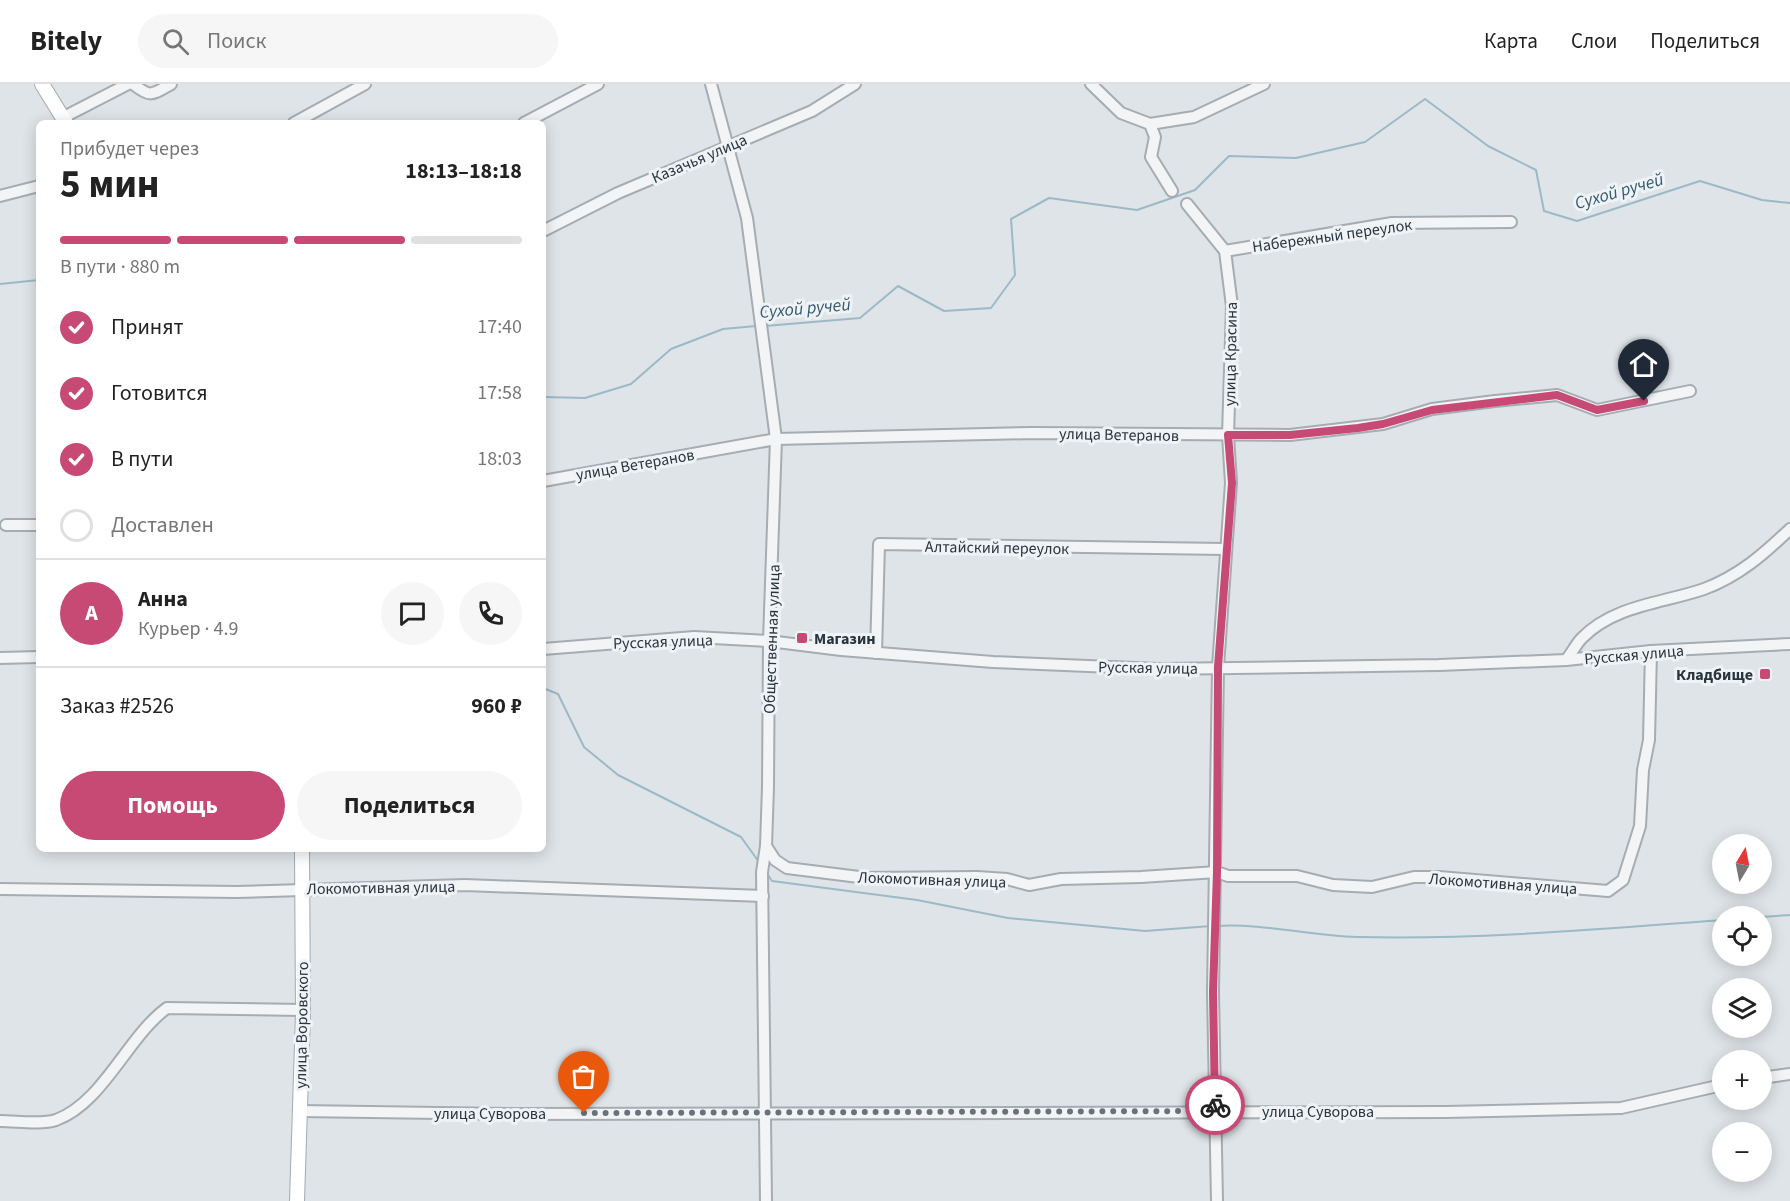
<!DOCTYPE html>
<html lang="ru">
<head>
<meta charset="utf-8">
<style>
  :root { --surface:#fff; --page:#f6f6f6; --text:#222; --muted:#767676; --line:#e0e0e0; --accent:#c74a75 }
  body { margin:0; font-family:"Source Sans 3",sans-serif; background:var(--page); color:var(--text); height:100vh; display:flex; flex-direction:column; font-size:22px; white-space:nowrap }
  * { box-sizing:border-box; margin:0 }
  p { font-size:20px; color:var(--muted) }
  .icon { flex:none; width:33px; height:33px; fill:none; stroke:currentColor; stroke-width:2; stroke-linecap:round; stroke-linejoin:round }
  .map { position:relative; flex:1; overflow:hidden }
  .side { position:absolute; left:36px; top:36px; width:510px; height:732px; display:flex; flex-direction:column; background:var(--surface); border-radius:9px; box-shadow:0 3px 15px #0003 }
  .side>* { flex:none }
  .needle { width:39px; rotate:10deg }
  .buttons { position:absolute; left:1712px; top:750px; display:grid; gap:12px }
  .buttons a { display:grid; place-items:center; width:60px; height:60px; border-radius:50%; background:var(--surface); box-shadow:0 3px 15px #0003; font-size:30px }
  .pin { position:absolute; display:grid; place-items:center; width:51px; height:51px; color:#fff; margin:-62px -26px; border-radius:50% 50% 50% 0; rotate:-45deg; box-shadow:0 0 6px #0007 }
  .pin .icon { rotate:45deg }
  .courier { position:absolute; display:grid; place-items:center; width:60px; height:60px; margin:-30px; border:4px solid #c74a75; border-radius:50%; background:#fff; color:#222; box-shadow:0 2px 8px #0007 }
  .overview em { font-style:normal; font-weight:700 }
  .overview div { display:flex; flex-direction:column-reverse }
  .overview { display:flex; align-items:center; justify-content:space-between; height:102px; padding:0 24px }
  h1 { font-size:39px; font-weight:700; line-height:45px }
  .bar { display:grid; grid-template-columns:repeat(4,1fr); gap:9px 6px; align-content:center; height:72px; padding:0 24px }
  .bar i { height:8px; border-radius:4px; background:var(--line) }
  .bar .on { background:var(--accent) }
  .bar p { grid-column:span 4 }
  .line { display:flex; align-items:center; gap:15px; padding:0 24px; border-top:2px solid var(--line) }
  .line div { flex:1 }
  .round { display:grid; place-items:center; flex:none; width:63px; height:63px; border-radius:32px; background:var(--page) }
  ol { padding:0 24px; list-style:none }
  li { display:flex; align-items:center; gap:18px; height:66px }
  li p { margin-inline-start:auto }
  li .icon { padding:6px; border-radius:50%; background:var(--accent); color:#fff; stroke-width:4 }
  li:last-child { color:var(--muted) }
  li i { width:33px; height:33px; border:3px solid var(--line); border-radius:50% }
  .cta { display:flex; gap:12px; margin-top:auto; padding:12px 24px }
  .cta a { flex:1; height:69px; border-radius:36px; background:var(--accent); color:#fff; font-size:24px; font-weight:700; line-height:69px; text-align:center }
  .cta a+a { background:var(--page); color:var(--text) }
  header { display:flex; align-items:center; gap:36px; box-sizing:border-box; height:84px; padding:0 30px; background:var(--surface); border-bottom:2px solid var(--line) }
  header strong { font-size:28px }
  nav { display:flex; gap:33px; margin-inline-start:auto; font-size:21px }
  .search { width:420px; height:54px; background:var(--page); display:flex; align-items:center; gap:15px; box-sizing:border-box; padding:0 21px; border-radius:33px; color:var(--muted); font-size:22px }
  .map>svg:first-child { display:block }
</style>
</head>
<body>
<header>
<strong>Bitely</strong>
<div class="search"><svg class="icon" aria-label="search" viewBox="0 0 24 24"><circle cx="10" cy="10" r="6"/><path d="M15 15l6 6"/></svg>Поиск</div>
<nav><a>Карта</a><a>Слои</a><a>Поделиться</a></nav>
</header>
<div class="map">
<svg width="1790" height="1117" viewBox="0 0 1790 1117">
  <rect width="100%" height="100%" fill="#dfe4e8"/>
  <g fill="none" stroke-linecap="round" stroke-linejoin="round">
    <g stroke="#9cb9c6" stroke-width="2">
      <path d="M0 200 39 196"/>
      <path d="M765 242 860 234 898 202 944 227 991 224 1015 191 1011 135 1049 114 1137 126 1195 106 1229 72 1296 74 1365 58 1425 15 1488 62 1536 86 1544 127 1577 137 1700 97 1762 116 1790 119"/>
      <path d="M543 313 585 314 631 300 671 265 723 245 756 242"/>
      <path d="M543 604 558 610 584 663 618 691 741 753 759 778"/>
      <path d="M766 788 772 797 917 816 1008 834 1145 847 1211 842"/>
      <path d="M1761 833 1790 831"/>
      <path d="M1216 842C1264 839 1310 852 1357 853 1479 856 1600 845 1722 836"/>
    </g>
    <g stroke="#a5acb2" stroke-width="14">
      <g id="minor">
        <path d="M133 0C151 14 151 11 171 0"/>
        <path d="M711 0 747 134 776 355 769 557 768 703 766 762 762 788 766 1117"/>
        <path d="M1091 0 1121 29 1150 40 1155 53 1151 73 1172 107"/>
        <path d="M62 34 128 0"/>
        <path d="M294 39 365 0"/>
        <path d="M524 39 598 0"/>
        <path d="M1150 40 1194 33 1264 0"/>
        <path d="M0 112 39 102"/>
        <path d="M1187 120 1225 167 1232 222 1228 351 1231 399 1218 583 1213 908 1217 1117"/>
        <path d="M543 147 618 109 812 27 855 0"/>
        <path d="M1225 167 1392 139 1511 138"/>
        <path d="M543 397 776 355 1032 349 1290 351 1383 340 1432 325 1495 317 1557 311 1597 326 1690 307"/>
        <path d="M6 441H39"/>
        <path d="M543 565 694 553 769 557 841 566 993 578 1160 585 1439 581 1566 576 1651 567 1790 560"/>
        <path d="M876 569 879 460 1225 465"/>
        <path d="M0 574 39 573"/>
        <path d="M1566 576C1572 569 1576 560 1582 554 1614 521 1664 519 1704 505 1739 492 1764 470 1790 445"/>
        <path d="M766 762 775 776 787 784 867 794 977 793 1007 795 1029 801 1061 795 1141 793 1217 788 1228 792H1297L1333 801 1372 803 1414 793H1439L1608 807 1623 796 1640 742 1643 686 1649 656 1651 567"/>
        <path d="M0 805 236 808 465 801 763 812"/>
        <path d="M1761 994 1790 990"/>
        <path d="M299 1027 515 1030 1446 1028 1621 1024 1722 1001"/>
        <path d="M0 1037C17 1037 40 1041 56 1036 103 1019 128 952 167 924L303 926"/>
      </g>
    </g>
    <g stroke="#9fabb3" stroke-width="16">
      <g id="major">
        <path d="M42 0 66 39"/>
        <path d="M297 1117 303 929 302 765"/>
      </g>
    </g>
    <use href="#minor" stroke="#f2f4f6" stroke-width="10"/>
    <use href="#major" stroke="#fff" stroke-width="14"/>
  </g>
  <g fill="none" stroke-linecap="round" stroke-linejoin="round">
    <path stroke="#69727a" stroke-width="6" stroke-dasharray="0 10.8" d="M584 1029 1215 1027V1021"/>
    <path stroke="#c74a75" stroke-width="8" d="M1215 1021 1213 908 1217 788 1218 583 1232 399 1228 351H1290L1358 344 1383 340 1432 326 1557 311 1597 326 1644 317"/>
  </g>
  <g fill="#c74a75" stroke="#eff3f5" stroke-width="2">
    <rect x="796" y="548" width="12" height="12" rx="3"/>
    <rect x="1759" y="584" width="12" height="12" rx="3"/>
  </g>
  <g text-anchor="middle" stroke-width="6" stroke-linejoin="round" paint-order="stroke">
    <g font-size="16" fill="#29353e" stroke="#eff3f5">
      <text transform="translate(699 74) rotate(-23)" y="6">Казачья улица</text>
      <text transform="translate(1332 151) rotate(-8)" y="6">Набережный переулок</text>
      <text transform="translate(1230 270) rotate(-89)" y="6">улица Красина</text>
      <text transform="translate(1119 350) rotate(1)" y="6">улица Ветеранов</text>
      <text transform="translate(635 380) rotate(-10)" y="6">улица Ветеранов</text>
      <text transform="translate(997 463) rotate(1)" y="6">Алтайский переулок</text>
      <text transform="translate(771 555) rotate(-88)" y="6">Общественная улица</text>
      <text transform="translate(663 557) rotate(-2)" y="6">Русская улица</text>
      <text transform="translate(1634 570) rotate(-5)" y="6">Русская улица</text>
      <text transform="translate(1148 583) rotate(1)" y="6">Русская улица</text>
      <text transform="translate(932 795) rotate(2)" y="6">Локомотивная улица</text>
      <text transform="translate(1503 799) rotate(4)" y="6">Локомотивная улица</text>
      <text transform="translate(381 803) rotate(-1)" y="6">Локомотивная улица</text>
      <text transform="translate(301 941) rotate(-89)" y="6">улица Воровского</text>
      <text x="1318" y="1033">улица Суворова</text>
      <text x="490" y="1035">улица Суворова</text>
    </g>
    <g font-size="16" font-weight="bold" fill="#29353e" stroke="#eff3f5" text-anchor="start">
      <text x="814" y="560">Магазин</text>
      <text x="1753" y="596" text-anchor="end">Кладбище</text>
    </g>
    <g font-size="18" font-style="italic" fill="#355b70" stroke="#eff3f5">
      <text transform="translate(1619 107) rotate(-16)" y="6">Сухой ручей</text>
      <text transform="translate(805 224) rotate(-5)" y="6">Сухой ручей</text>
    </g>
  </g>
</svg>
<div class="buttons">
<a><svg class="needle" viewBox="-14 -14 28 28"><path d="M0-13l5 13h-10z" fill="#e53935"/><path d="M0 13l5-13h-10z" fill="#767676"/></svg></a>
<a><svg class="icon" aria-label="locate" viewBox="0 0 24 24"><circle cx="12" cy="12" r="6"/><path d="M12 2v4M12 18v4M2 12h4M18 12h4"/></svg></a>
<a><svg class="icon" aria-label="layers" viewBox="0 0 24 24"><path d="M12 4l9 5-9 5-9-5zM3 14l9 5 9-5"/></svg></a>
<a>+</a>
<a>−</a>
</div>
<div class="pin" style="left:584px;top:1029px;background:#ea580c"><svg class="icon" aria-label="bag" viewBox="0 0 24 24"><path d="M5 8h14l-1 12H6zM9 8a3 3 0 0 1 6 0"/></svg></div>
<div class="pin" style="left:1644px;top:317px;background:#1f2937"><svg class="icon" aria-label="home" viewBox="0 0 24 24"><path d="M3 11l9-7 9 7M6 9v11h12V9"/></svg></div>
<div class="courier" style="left:1215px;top:1021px"><svg class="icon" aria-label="bike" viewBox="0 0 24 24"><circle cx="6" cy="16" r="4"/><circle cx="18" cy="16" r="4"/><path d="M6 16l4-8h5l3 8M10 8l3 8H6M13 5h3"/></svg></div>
<section class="side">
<div class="overview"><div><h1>5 мин</h1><p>Прибудет через</p></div><em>18:13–18:18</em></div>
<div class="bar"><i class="on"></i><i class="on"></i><i class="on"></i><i></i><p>В пути · 880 m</p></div>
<ol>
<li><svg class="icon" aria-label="check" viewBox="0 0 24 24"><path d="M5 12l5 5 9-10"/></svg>Принят<p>17:40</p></li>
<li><svg class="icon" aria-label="check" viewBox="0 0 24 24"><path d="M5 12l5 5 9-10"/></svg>Готовится<p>17:58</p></li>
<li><svg class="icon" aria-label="check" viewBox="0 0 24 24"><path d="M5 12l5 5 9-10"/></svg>В пути<p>18:03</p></li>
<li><i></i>Доставлен</li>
</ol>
<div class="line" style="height:108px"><b class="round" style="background:var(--accent);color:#fff">А</b><div><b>Анна</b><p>Курьер · 4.9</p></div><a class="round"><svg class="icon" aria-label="chat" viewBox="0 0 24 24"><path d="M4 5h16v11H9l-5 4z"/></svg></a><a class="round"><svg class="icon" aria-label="phone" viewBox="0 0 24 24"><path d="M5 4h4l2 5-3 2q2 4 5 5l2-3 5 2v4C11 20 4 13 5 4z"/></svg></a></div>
<div class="line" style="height:78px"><div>Заказ #2526</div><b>960 ₽</b></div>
<div class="cta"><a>Помощь</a><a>Поделиться</a></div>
</section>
</div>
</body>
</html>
